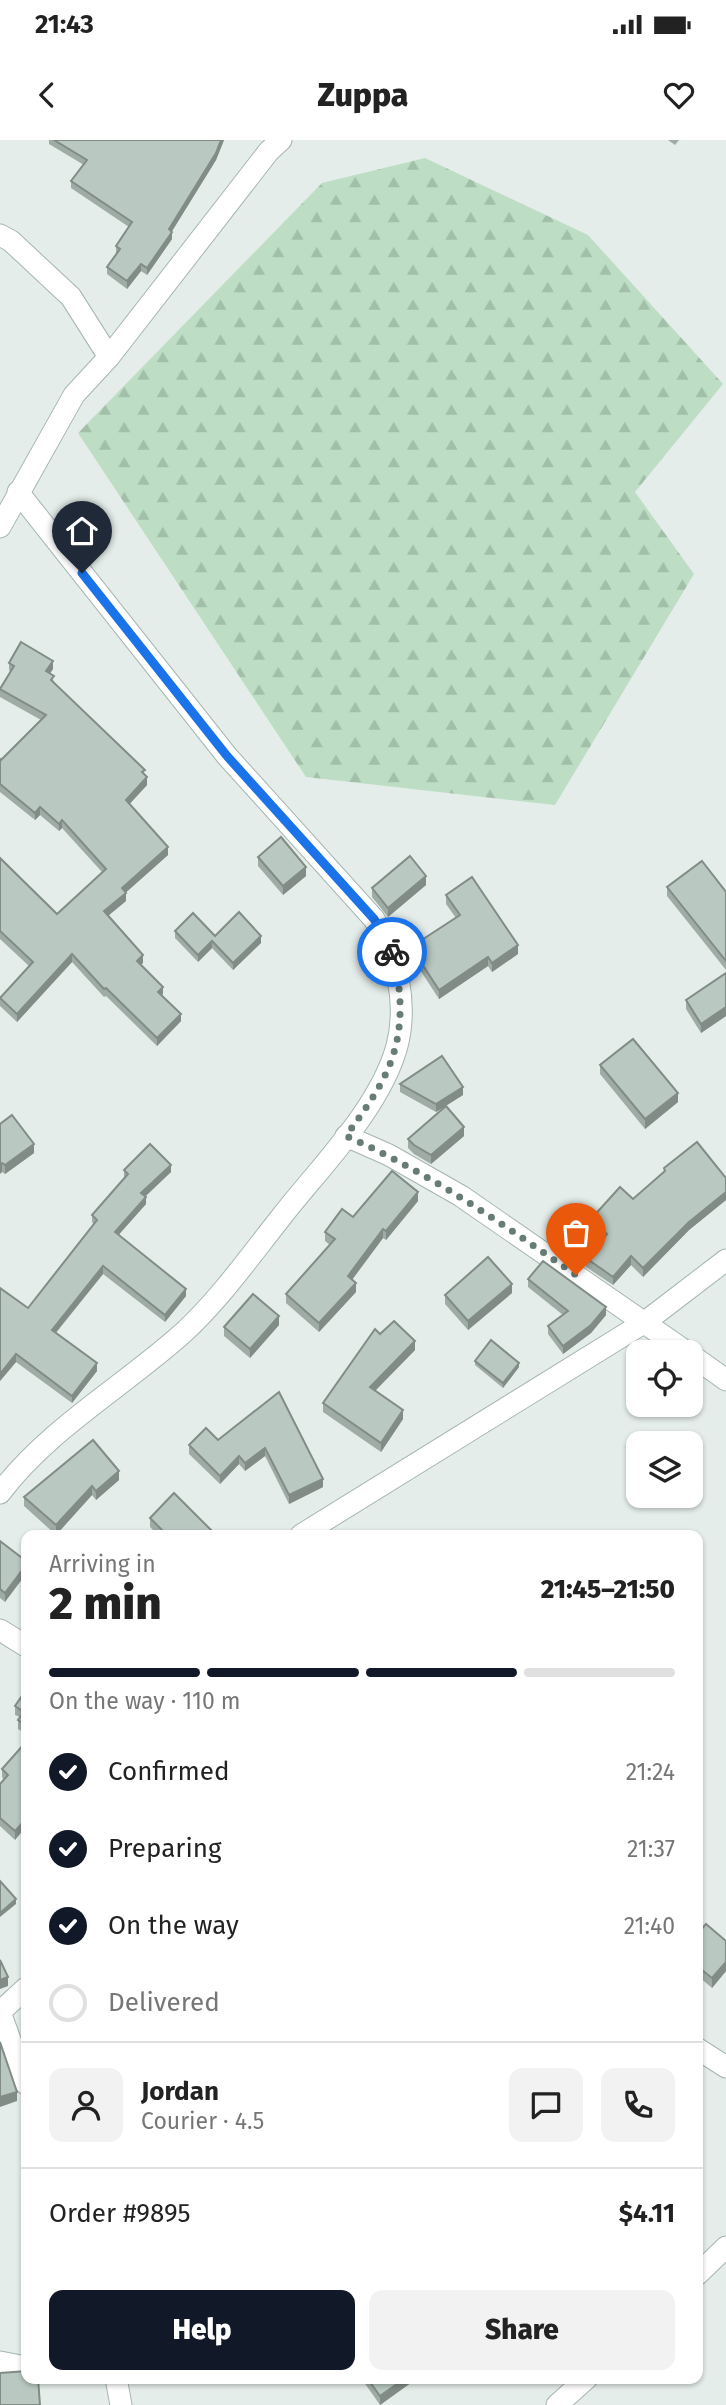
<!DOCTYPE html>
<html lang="en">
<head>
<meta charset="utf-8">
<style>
  :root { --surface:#fff; --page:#f2f2f2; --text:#222; --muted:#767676; --line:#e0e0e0; --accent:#111827 }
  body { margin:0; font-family:"Fira Sans",sans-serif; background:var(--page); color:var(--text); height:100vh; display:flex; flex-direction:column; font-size:26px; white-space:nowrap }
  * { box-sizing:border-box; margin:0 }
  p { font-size:23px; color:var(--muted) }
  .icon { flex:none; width:38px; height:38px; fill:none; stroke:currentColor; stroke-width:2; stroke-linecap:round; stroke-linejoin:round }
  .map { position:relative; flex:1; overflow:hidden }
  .drawer { position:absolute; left:21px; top:1390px; width:682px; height:854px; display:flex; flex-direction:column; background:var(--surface); border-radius:14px; box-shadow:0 2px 5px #0004 }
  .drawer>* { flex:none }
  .fabs { position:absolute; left:626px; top:1200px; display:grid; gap:14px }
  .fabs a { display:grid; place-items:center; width:77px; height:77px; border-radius:14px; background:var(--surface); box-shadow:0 2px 5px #0004; font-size:35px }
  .pin { position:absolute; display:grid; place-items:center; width:60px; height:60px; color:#fff; margin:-72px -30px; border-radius:50% 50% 50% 0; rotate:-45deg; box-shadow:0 0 7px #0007 }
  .pin .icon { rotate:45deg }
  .courier { position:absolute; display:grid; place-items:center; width:70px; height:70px; margin:-35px; border:5px solid #1a73e8; border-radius:50%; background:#fff; color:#222; box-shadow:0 2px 9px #0007 }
  .summary em { font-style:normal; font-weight:800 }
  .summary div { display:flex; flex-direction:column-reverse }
  .summary { display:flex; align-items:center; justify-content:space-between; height:119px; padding:0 28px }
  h1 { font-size:46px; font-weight:800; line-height:52px }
  .bar { display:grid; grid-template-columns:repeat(4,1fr); gap:10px 7px; align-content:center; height:84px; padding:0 28px }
  .bar i { height:9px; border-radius:5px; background:var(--line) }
  .bar .selected { background:var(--accent) }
  .bar p { grid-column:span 4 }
  .line { display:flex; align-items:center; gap:18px; padding:0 28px; border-top:2px solid var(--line) }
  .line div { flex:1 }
  .round { display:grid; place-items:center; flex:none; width:74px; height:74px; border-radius:14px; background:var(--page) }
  ol { padding:0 28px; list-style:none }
  li { display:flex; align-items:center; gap:21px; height:77px }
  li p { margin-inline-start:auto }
  li .icon { padding:7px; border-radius:50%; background:var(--accent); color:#fff; stroke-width:4 }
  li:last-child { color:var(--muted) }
  li i { width:38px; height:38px; border:4px solid var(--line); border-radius:50% }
  .action { display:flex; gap:14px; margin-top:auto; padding:14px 28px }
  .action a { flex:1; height:80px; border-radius:14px; background:var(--accent); color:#fff; font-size:28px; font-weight:800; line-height:80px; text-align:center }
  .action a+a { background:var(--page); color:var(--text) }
  .status { display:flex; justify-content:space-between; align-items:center; height:49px; padding:0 35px; background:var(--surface); direction:ltr }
  .status svg { height:19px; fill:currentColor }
  header { display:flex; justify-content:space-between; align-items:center; height:91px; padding:0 28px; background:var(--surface); font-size:32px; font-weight:800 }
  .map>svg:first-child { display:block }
</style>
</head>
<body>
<div class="status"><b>21:43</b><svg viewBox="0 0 49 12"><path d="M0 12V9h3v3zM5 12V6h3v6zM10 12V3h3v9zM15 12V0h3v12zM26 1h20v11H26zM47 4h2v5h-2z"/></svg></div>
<header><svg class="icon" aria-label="back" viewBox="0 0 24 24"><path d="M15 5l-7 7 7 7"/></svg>Zuppa<svg class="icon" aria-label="heart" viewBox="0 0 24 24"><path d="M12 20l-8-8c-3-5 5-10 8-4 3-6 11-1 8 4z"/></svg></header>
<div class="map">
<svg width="726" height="2265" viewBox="0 0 726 2265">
  <defs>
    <pattern id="forest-firs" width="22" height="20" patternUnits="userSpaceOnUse" patternTransform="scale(1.75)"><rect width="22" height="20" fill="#bddec4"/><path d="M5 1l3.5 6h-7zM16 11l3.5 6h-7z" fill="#a2c0a9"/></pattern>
  </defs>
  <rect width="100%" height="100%" fill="#e4ede9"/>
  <path fill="url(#forest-firs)" d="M425 18 588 95 723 244 635 352 694 434 555 665 306 637 78 293 322 43Z"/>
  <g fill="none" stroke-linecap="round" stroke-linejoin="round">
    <g stroke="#a6b5b0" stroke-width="23">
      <g id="minor">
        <path d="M0 95 11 101 71 157 109 217"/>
        <path d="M0 387 74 255 109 217 269 11 281 0"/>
        <path d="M346 996 389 1015 461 1056 688 1213"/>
        <path d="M691 1215 726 1240"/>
        <path d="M0 1353C48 1289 124 1246 183 1193 220 1159 251 1115 282 1076 321 1026 380 968 397 906 408 863 397 815 374 779L227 616 18 352"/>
        <path d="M301 1395 645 1182 726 1120"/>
        <path d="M0 1490 26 1506"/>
        <path d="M26 1848 0 1872 26 1944"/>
        <path d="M698 1909 726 1927"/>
        <path d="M698 2134 726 2107"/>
        <path d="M0 2222 26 2227"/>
        <path d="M116 2238 121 2265"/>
        <path d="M557 2265 587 2238"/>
      </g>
    </g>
    <use href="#minor" stroke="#fff" stroke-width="21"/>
  </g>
  <g fill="#9faca6">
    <path d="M49 0H224L216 20 172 91V99L147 135 141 131 127 149 107 134V127L117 114 116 113V106L129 87 71 48V41L84 25 49 4Z"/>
    <path d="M668 0H679L675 5Z"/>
    <path d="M9 523 53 529 50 533 54 542 145 634 147 645 129 664 168 715 126 752V761L108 776 143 823 141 825 181 881 157 906 106 856 104 857 72 822 17 882 0 866V858L29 826 0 799V718L57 774 102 732 62 688 59 691 40 675 35 680 0 652V619L1 620 41 580 0 557V549L11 532 9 530Z"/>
    <path d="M258 717 306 736 283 755 258 726Z"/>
    <path d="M426 745 388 777 372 757V748Z"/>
    <path d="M667 747 726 752V830L667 756Z"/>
    <path d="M446 755 518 814 492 832 488 826 439 859 411 816V807L456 778 446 764Z"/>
    <path d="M175 791 215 796 261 803 233 830 212 808 198 822 175 798Z"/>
    <path d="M726 833V876L701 893 686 869V860Z"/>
    <path d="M600 925 678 962 645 989 600 934Z"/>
    <path d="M400 944 463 955 436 972 400 952Z"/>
    <path d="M0 984 34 1013 5 1034 2 1032Z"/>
    <path d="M464 996 431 1024 414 1014 408 1008V999Z"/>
    <path d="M664 1028 726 1038V1060L689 1090 643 1137 631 1125 613 1145 586 1127V1118L603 1099 591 1087V1079L633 1059 664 1032Z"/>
    <path d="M124 1030 171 1032 145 1057 146 1064 118 1095 186 1156 165 1182 103 1134 56 1193 97 1231 72 1263 16 1222 0 1241 28 1168 94 1085 92 1082V1075L124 1038Z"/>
    <path d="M418 1061 386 1100 383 1098 352 1140 356 1152 319 1192 286 1163V1154L330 1105 325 1101V1092L353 1077Z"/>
    <path d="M528 1139 606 1175 591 1193 563 1214 548 1194V1186L563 1175 528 1147Z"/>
    <path d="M512 1153 468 1190 445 1164V1155Z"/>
    <path d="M279 1185 250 1218 224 1196V1187Z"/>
    <path d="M380 1194 415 1210 375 1251 403 1279 381 1312 323 1272V1263Z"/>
    <path d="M475 1221 519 1227 503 1248 475 1225Z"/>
    <path d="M279 1252 323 1347 289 1364 265 1316 245 1331 239 1324 220 1344 189 1314V1305L218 1300Z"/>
    <path d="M119 1340 96 1360 92 1355 56 1395 24 1366V1357Z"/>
    <path d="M150 1378 215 1395H158L150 1387Z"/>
    <path d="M0 1401 26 1421 5 1462 0 1458Z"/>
    <path d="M26 1550V1594L18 1589V1580L20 1577 15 1575V1566Z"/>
    <path d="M26 1602 15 1700 0 1686V1644L4 1640 2 1637V1629Z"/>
    <path d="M698 1793 726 1801V1831L712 1848 698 1836Z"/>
    <path d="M361 2238H412V2242L380 2265Z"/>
  </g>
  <g fill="#828c87">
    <path d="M221 0H224L216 20 169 96V89Z"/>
    <path d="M172 92V99L147 135V128Z"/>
    <path d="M141 124V131L127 149V141Z"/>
    <path d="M53 521V529L46 539V531Z"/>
    <path d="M147 637V645L126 668V660Z"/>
    <path d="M40 667V675L35 680V673Z"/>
    <path d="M62 680V688L59 691V684Z"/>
    <path d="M168 707V715L122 756V748Z"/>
    <path d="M306 727V736L283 755V746Z"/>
    <path d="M426 736V745L388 777V768Z"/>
    <path d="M126 753V761L104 779V771Z"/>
    <path d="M261 796V803L233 830V823Z"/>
    <path d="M212 801V808L198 822V815Z"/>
    <path d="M518 805V814L492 832V823Z"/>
    <path d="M72 814V822L17 882V874Z"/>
    <path d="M143 815V823L137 828V821Z"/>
    <path d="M488 817V826L439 859V850Z"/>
    <path d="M163 847V854L158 859V852Z"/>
    <path d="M726 867V876L701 893V884Z"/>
    <path d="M181 874V881L157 906V898Z"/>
    <path d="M463 947V955L436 972V964Z"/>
    <path d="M678 953V962L645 989V979Z"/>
    <path d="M464 987V996L431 1024V1015Z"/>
    <path d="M34 1004V1013L5 1034V1025Z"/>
    <path d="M2 1023V1032L0 1034V1025Z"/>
    <path d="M171 1025V1032L141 1060V1053Z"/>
    <path d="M418 1052V1061L386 1100V1091Z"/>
    <path d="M726 1052V1060L689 1090 643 1137V1128L689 1082Z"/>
    <path d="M146 1057V1064L115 1099V1092Z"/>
    <path d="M383 1089V1098L348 1145V1136Z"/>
    <path d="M631 1116V1125L613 1145V1137Z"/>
    <path d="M103 1126V1134L52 1197V1190Z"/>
    <path d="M356 1143V1152L319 1192V1183Z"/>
    <path d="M512 1144V1153L468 1190V1181Z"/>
    <path d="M186 1149V1156L165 1182V1175Z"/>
    <path d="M606 1167V1175L591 1193 563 1214V1206Z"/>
    <path d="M279 1176V1185L250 1218V1209Z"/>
    <path d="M415 1201V1210L370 1256V1247Z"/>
    <path d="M16 1214V1222L0 1241V1234Z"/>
    <path d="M97 1223V1231L72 1263V1256Z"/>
    <path d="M519 1223V1227L503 1248V1243Z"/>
    <path d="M403 1270V1279L381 1312V1303Z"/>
    <path d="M265 1308V1316L245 1331V1323Z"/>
    <path d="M239 1316V1324L220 1344V1336Z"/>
    <path d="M119 1331V1340L96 1360V1351Z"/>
    <path d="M323 1339V1347L289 1364V1355Z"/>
    <path d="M92 1346V1355L56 1395V1385Z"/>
    <path d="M26 1425V1434L5 1462V1453Z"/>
    <path d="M26 1679V1687L15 1700V1691Z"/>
    <path d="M16 1759V1764L0 1777V1773Z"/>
    <path d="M726 1822V1831L712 1848V1838Z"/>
    <path d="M8 1837V1846L0 1849V1840Z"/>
    <path d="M17 1952V1961L0 1967V1957Z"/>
    <path d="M405 2238H412V2242L380 2265V2256Z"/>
  </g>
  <g fill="#b9c8c1" stroke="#828c87" stroke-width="2">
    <path d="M54 0H221L216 13 169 89 172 92 147 128 141 124 127 141 107 127 120 109 116 106 132 82 71 41 87 20Z"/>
    <path d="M21 502 53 521 46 531 54 536 51 540 145 630 142 632 147 637 126 660 168 707 122 748 126 753 104 771 143 815 137 821 163 847 158 852 181 874 157 898 106 848 104 849 72 814 17 874 0 858 33 822 0 791V718L57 774 106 729 62 680 59 684 40 667 35 673 0 644V619L1 620 46 575 0 549 14 526 9 523Z"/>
    <path d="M281 697 306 727 283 746 258 717Z"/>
    <path d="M410 716 426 736 388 768 372 748Z"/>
    <path d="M702 721 726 752V821L667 747Z"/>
    <path d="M472 737 518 805 492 823 488 817 439 850 411 807 460 775 446 755Z"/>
    <path d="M239 772 261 796 233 823 212 801 198 815 175 791 193 773 215 796Z"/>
    <path d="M726 833V867L701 884 686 860Z"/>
    <path d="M633 899 678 953 645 979 600 925Z"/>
    <path d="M442 916 463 947 436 964 400 944Z"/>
    <path d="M446 966 464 987 431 1015 414 1005 408 999Z"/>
    <path d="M12 975 34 1004 5 1025 2 1023 0 1025V984Z"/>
    <path d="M697 1002 726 1038V1052L689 1082 643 1128 631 1116 613 1137 586 1118 607 1094 591 1079 620 1047 633 1059 665 1031 664 1028Z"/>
    <path d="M150 1004 171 1025 141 1053 146 1057 115 1092 186 1149 165 1175 103 1126 52 1190 97 1223 72 1256 16 1214 0 1234V1148L28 1168 97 1080 92 1075 128 1034 124 1030Z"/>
    <path d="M392 1031 418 1052 386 1091 383 1089 348 1136 356 1143 319 1183 286 1154 335 1099 325 1092 342 1069 353 1077Z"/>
    <path d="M488 1117 512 1144 468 1181 445 1155Z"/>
    <path d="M543 1121 606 1167 591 1185 563 1206 548 1186 568 1171 528 1139Z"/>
    <path d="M253 1154 279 1176 250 1209 224 1187Z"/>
    <path d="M394 1181 415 1201 370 1247 403 1270 381 1303 323 1263 375 1189 380 1194Z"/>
    <path d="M491 1200 519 1223 503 1243 475 1221Z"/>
    <path d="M279 1252 323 1339 289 1355 265 1308 245 1323 239 1316 220 1336 189 1305 206 1288 218 1300Z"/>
    <path d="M93 1300 119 1331 96 1351 92 1346 56 1385 24 1357Z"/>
    <path d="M174 1353 215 1394V1395H167L150 1378Z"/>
    <path d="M0 1401 26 1421V1425L5 1453 0 1449Z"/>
    <path d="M26 1550V1585L18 1580 24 1572 15 1566Z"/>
    <path d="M26 1602V1679L15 1691 0 1678V1644L8 1635 2 1629Z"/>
    <path d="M0 1741 16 1759 0 1773Z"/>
    <path d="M706 1784 726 1801V1822L712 1838 698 1827V1793Z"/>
    <path d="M0 1820 8 1837 0 1840Z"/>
    <path d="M0 1902 17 1952 0 1957Z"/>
    <path d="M26 2231V2238H38L40 2265H0V2233Z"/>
    <path d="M367 2238H405L380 2256Z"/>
  </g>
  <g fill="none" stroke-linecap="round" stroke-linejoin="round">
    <path stroke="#677c75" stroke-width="7" stroke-dasharray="0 12.6" d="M392 812C397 827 399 844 400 861 402 919 379 950 346 996 430 1033 501 1083 576 1135"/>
    <path stroke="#1a73e8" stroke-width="9" d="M82 433 227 616 374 779 387 800 392 812"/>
  </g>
</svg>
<div class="fabs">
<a><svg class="icon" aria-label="locate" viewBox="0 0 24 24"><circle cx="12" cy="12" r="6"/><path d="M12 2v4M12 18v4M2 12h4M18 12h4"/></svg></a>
<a><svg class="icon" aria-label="layers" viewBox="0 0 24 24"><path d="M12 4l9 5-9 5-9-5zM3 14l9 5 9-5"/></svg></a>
</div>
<div class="pin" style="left:576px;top:1135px;background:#ea580c"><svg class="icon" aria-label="bag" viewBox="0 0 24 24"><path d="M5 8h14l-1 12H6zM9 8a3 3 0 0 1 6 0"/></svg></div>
<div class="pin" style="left:82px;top:433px;background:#1f2937"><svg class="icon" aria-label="home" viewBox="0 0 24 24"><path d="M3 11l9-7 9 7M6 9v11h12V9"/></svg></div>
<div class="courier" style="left:392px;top:812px"><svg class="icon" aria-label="bike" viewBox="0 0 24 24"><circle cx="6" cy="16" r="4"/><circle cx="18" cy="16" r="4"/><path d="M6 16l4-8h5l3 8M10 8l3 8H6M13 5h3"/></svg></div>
<section class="drawer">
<div class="summary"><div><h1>2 min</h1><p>Arriving in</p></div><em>21:45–21:50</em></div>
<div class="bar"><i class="selected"></i><i class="selected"></i><i class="selected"></i><i></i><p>On the way · 110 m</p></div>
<ol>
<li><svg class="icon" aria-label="check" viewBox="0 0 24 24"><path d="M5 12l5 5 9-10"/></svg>Confirmed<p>21:24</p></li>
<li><svg class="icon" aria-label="check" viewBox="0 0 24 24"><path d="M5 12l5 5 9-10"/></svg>Preparing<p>21:37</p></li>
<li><svg class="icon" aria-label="check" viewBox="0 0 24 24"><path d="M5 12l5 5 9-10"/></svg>On the way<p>21:40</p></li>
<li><i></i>Delivered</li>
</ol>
<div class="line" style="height:126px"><a class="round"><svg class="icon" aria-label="person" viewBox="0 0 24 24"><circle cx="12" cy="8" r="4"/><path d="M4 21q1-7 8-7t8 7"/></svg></a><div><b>Jordan</b><p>Courier · 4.5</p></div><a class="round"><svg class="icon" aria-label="chat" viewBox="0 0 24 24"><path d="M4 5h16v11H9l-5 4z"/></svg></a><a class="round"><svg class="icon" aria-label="phone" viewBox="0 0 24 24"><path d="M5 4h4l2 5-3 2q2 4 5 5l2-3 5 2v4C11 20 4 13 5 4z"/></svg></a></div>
<div class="line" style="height:91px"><div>Order #9895</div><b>$4.11</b></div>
<div class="action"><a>Help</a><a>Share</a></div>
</section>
</div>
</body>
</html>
